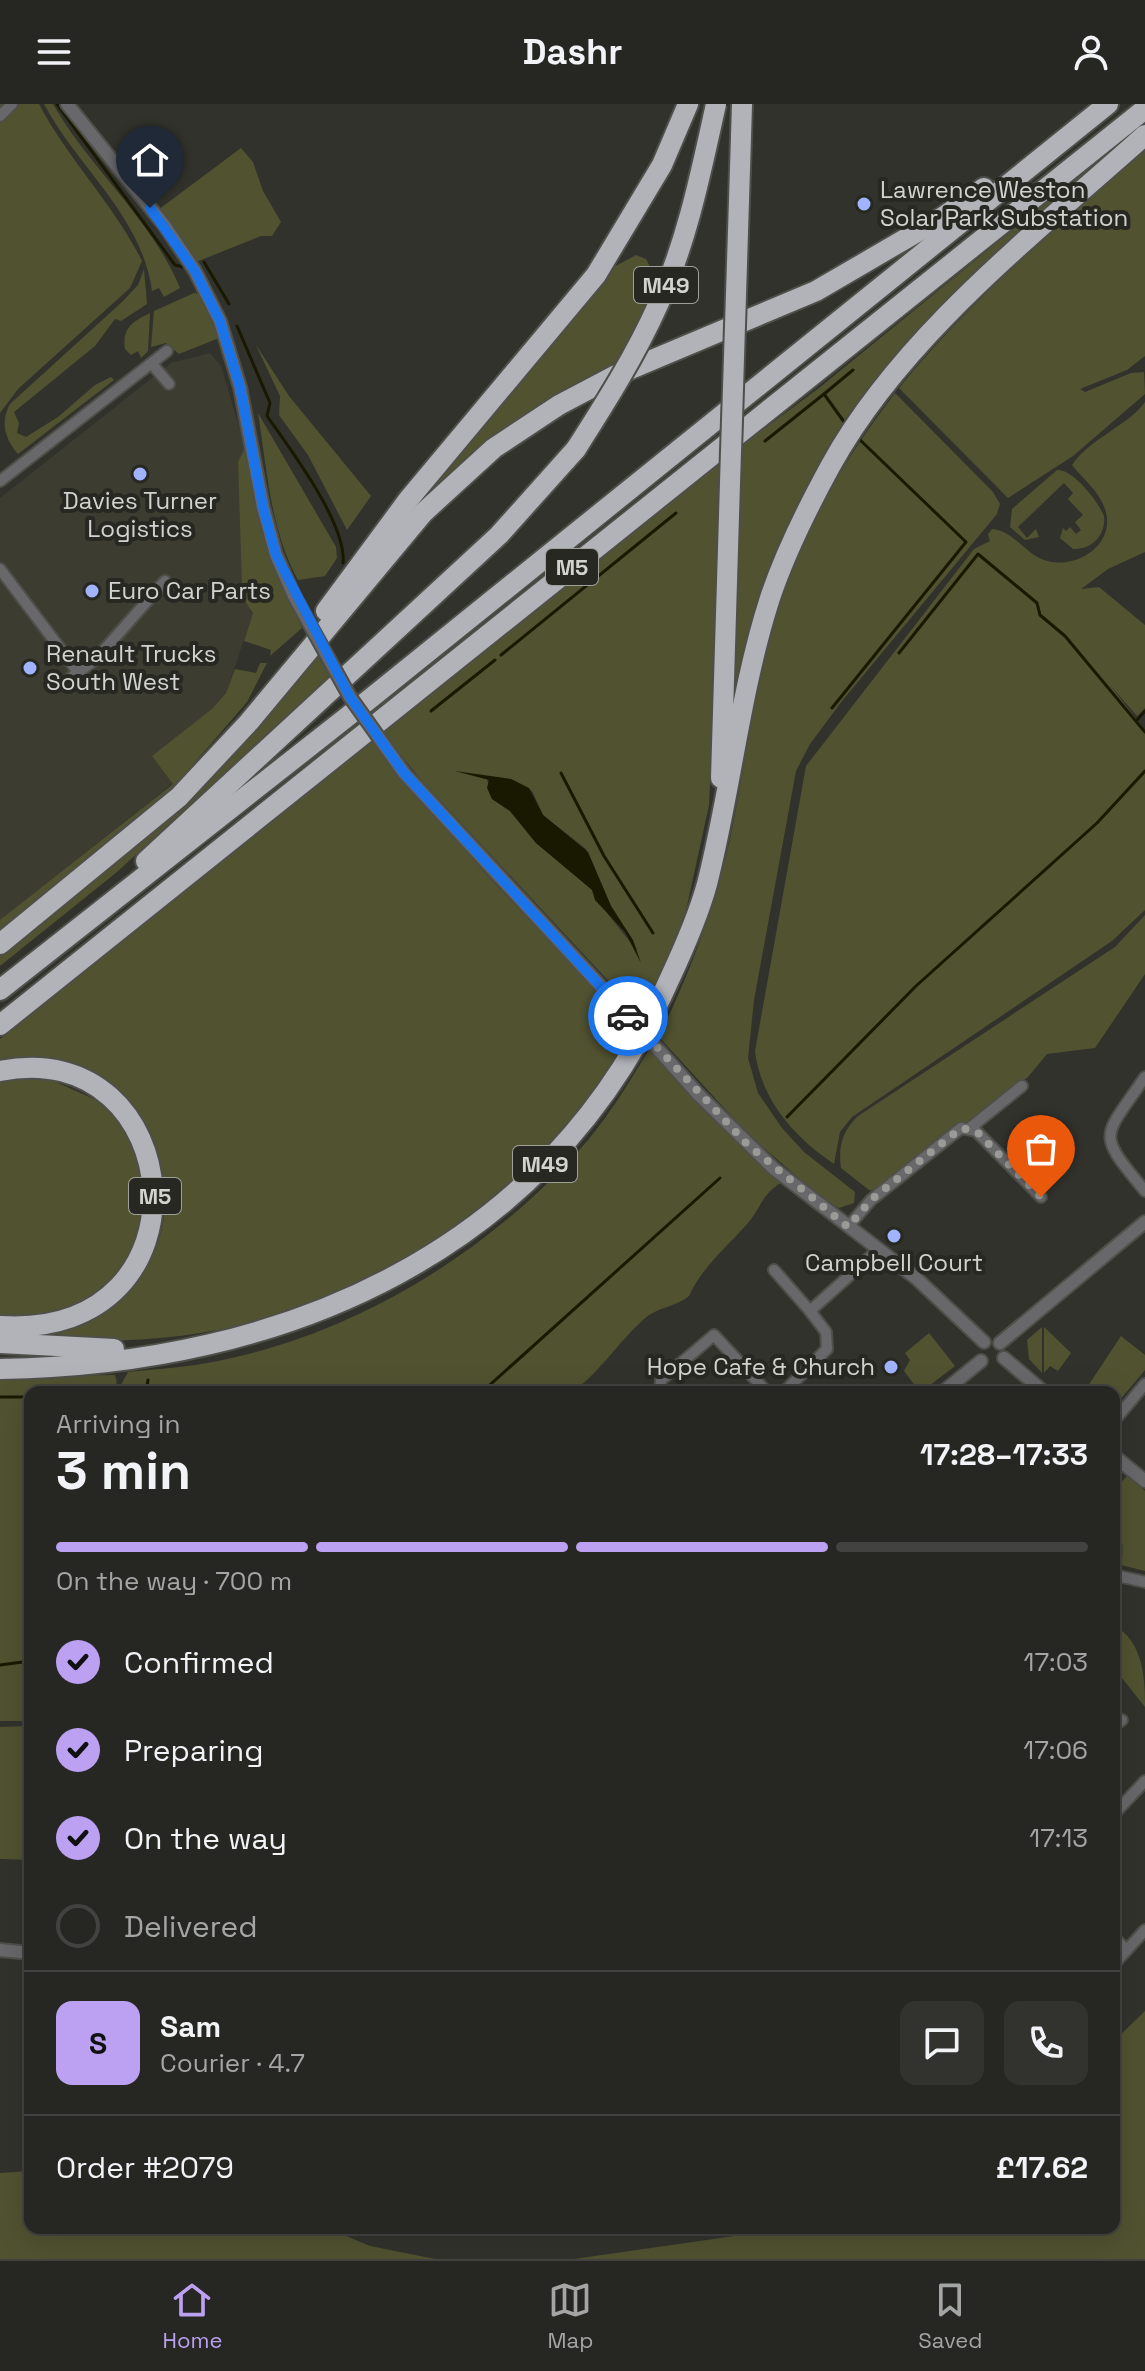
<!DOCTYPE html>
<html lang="en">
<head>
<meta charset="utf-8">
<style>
  :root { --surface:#262622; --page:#32322f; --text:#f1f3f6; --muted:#a4a5a5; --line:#424340; --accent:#bca0f2 }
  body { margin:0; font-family:"Space Grotesk",sans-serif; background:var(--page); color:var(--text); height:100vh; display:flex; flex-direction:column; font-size:30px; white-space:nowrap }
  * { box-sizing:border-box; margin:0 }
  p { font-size:26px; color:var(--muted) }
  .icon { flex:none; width:44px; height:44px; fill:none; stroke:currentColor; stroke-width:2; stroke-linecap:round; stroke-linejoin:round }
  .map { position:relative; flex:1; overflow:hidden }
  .panel { position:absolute; left:24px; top:1282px; width:1096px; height:848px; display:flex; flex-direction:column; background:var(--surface); border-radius:16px; box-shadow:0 8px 32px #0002,0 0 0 2px var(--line) }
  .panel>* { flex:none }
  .pin { position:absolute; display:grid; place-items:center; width:68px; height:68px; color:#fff; margin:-82px -34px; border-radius:50% 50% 50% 0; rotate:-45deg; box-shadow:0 0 8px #0007 }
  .pin .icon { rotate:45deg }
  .courier { position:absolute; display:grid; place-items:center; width:80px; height:80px; margin:-40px; border:6px solid #1a73e8; border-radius:50%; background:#fff; color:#222; box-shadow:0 2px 10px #0007 }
  .head em { font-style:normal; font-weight:700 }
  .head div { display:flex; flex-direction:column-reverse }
  .head { display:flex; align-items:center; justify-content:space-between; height:136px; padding:0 32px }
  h1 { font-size:52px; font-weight:700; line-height:60px }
  .bar { display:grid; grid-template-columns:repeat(4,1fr); gap:12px 8px; align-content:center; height:96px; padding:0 32px }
  .bar i { height:10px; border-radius:6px; background:var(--line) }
  .bar .selected { background:var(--accent) }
  .bar p { grid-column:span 4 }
  .line { display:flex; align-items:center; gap:20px; padding:0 32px; border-top:2px solid var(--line) }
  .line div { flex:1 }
  .round { display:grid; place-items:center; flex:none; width:84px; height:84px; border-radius:16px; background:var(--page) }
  ol { padding:0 32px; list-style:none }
  li { display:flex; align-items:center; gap:24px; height:88px }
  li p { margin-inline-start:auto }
  li .icon { padding:8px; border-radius:50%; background:var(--accent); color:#111; stroke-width:4 }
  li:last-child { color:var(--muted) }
  li i { width:44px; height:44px; border:4px solid var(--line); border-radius:50% }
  header { display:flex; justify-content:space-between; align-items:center; height:104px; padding:0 32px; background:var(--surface); font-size:36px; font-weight:700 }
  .tab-bar { display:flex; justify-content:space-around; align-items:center; height:112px; border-top:2px solid var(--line); background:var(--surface); font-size:22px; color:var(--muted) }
  .tab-bar a { display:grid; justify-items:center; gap:4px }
  .tab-bar .selected { color:var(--accent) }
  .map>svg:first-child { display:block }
</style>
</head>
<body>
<header><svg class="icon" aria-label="menu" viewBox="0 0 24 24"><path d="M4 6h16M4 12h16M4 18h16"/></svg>Dashr<svg class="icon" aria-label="person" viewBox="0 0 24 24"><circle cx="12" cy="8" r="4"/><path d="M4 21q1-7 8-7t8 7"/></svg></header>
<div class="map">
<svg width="1145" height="2155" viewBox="0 0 1145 2155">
  <rect width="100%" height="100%" fill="#32322d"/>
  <path fill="#3c3c31" d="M210 249 221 262 245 343 238 358 244 496 253 509 226 589 212 605 173 679 0 817V394L171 259Z"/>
  <g fill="#515230" fill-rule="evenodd">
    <path d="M0 0H39C69 57 113 99 142 157L130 184 18 285 0 309Z"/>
    <path d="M44 0H53C90 65 151 114 180 184L164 193 159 184 152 187C142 112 78 64 44 0Z"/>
    <path d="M1136 25 843 330 734 612 742 341 819 284Z"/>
    <path d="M1145 43V252L1127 266 1080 285 1085 288 1131 269 1144 268 1145 290 1073 352 1008 394 899 284C971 195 1060 121 1145 43Z"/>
    <path d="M241 44 253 58 263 87 281 118 272 132H261L196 158 158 106Z"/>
    <path d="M636 151 646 155 657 176 620 256 554 292 510 323 472 351 418 403 414 401 610 165Z"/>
    <path d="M144 165 147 200 121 217 115 215 95 242 14 308 19 319 17 329 26 333 58 313 95 281 111 273 114 276 18 350C5 335 0 318 10 300L122 198 138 181Z"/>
    <path d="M194 189 199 190 219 234 179 250 166 239 151 243 154 207Z"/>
    <path d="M150 209 148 247 141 254 138 247 131 251 125 245C122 224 132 218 150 209Z"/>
    <path d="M256 241 289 292 371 392 347 426 308 351 279 311 280 292Z"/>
    <path d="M895 289 993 388 1000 400 997 410 842 597 810 640 796 667 754 896 748 954 758 989 782 1024 804 1048 855 1088 854 1099 839 1104 818 1091 749 1031 659 933C692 864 720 791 734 715 748 643 756 571 779 501 804 423 846 353 895 289Z"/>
    <path d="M1145 298V448L1108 465 1081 485 1099 483 1145 521V604L1137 612 1110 581 1145 626V806L1112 837 852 1013 840 1028 834 1060C794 1033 761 996 755 947L806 662 974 445 990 437 988 430 992 425C1014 427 1024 449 1044 456 1076 467 1117 440 1105 405 1099 387 1083 375 1072 361 1090 334 1128 322 1145 298Z"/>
    <path d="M258 309 336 443 337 454 325 472 298 476C270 425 267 365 258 309Z"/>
    <path d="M245 343 249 345 269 447 302 524 270 552 271 546 244 537 253 509 244 496 242 481 238 358Z"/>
    <path d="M724 355 709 701 685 811 642 913 422 677 382 628ZM487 675H511L532 687 543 711 586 745 611 802 638 847C631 839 593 793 592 785L536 739 510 707 492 695Z"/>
    <path d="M1057 366C1073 365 1098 397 1104 412 1106 431 1092 446 1073 445L1060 434 1063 424 1066 427 1070 423 1076 430 1081 426 1075 418 1083 411 1068 395 1073 389 1064 379 1018 423 1027 434 1036 425 1039 433 1025 436 1010 423 1012 405Z"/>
    <path d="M317 550 330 573 117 768 0 862V848Z"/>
    <path d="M260 559H267L247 598 171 686 0 826V816L173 680 152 652 212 605 226 589 235 565 256 569Z"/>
    <path d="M372 637 406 681 498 783 635 927C502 1142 282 1262 28 1232 119 1220 187 1150 158 1054 152 1034 141 1010 124 997 113 989 99 983 86 977 58 961 33 951 0 959V935Z"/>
    <path d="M1145 811V870L1095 944 1047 950 1028 973 967 1018 952 1023 877 1087 869 1086 841 1064C838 1043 842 1027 858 1012L1115 843Z"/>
    <path d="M650 944 737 1038 782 1078C760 1092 762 1103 747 1120 726 1144 702 1163 689 1192 676 1203 657 1203 644 1215 618 1238 600 1269 572 1288H117L128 1268C154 1265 181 1264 207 1259 353 1233 493 1147 589 1035 612 1007 631 975 650 944Z"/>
    <path d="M49 975 101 998 116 1012 136 1043 147 1113 119 1173 67 1208 0 1216V976Z"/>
    <path d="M1042 1223V1269L1029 1255 1027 1236Z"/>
    <path d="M1044 1223 1071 1249 1058 1267 1050 1262 1044 1269Z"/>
    <path d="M929 1229 955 1262 921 1288H912L916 1283 904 1267 910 1256 905 1249Z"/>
    <path d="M1121 1232 1145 1251V1266L1114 1303V1288H1084Z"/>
    <path d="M115 1271 117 1279 102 1288H30V1617H0V1272Z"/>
    <path d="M1127 1372 1145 1387V1467L1121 1461C1127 1436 1114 1412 1114 1386Z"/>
    <path d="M1114 1521C1143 1538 1145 1573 1145 1603L1114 1564Z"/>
    <path d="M30 1622V1756L0 1755V1623Z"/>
    <path d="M1145 1907V2155H574L790 2124H1114V1937Z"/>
    <path d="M30 2067V2124H327L370 2142 435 2155H0V2069Z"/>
  </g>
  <path fill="#191901" d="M455 667 511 675 529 684 543 711 588 748 611 802 633 836 641 859 625 828 595 796 592 786 536 739 510 707 492 695 487 684 489 676Z"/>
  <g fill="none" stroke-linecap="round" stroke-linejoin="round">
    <g stroke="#191901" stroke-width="3">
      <path d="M57 0 175 161 183 163"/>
      <path d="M204 158 229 200"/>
      <path d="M237 222 270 299 267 312C290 345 347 420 343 459"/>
      <path d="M824 290 853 266"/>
      <path d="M765 337 824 290 847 322"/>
      <path d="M899 549 978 450 1037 499 1040 511 1065 532 1145 628"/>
      <path d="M501 551 676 409"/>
      <path d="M832 604 966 438 857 333"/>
      <path d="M431 607 495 556"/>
      <path d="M1137 616 1145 607"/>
      <path d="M561 669 604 752 653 829"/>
      <path d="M787 1013 916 882 1097 719 1145 667"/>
      <path d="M146 1288 148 1276"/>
      <path d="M482 1288 720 1074"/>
      <path d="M0 1293H30"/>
      <path d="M0 1561 30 1557"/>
    </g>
    <g stroke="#4f4f4a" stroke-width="14">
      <g id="minor">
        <path d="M0 12 12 0"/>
        <path d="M152 260 169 280"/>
        <path d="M0 377 167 247"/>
        <path d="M0 465 78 568"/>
        <path d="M64 579 96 555 165 477"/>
        <path d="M1145 973C1103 1035 1095 1027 1145 1087"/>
        <path d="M970 1024 1022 982"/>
        <path d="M848 1123 871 1096 961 1024 976 1027 1041 1093"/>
        <path d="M774 1166 810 1207"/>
        <path d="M660 1288 661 1276 714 1231 767 1288"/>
        <path d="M784 1288 827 1245 826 1228 810 1207 879 1145"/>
        <path d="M1114 1317 1145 1280"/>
        <path d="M1114 1471 1145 1478"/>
        <path d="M1114 1622 1122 1616"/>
        <path d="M1114 1710 1145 1677"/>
        <path d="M1114 1834 1127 1846"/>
        <path d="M1114 1860 1145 1826"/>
      </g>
    </g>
    <g stroke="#4f4f4a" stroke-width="16">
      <g id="tertiary">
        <path d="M67 0 165 122 195 167 220 217 240 283 263 403 276 451 294 492"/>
        <path d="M404 669 631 915"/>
        <path d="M698 990 773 1064 916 1174 984 1238"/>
        <path d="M1000 1239 1145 1118"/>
        <path d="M1004 1254 1044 1288"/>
        <path d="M943 1288 981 1257"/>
        <path d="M1114 1352 1145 1377"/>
        <path d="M0 1846 30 1849"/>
      </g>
    </g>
    <g stroke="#4f4f4a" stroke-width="24">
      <g id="motorway">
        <path d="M741 33 742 0"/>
        <path d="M326 507 408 396 596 171 662 61 688 0"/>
        <path d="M721 674 730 379"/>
        <path d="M146 757 499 431 576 345"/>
        <path d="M0 840 179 693 249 618 423 409 494 344 559 301 614 272 816 187 943 113 984 84"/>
        <path d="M0 886 366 598 1108 0"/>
        <path d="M0 921 1145 5"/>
        <path d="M0 967C188 929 219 1236 0 1222"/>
        <path d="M0 1239 114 1245"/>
        <path d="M0 1265C286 1261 550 1147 670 874 684 844 698 813 707 780 731 686 740 587 770 494 785 449 808 403 831 361 902 232 1037 128 1145 31"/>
      </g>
    </g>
    <use href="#minor" stroke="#68686b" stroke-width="10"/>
    <use href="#tertiary" stroke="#68686b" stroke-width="12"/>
    <use href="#motorway" stroke="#b1b3b8" stroke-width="20"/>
    <g stroke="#4f4f4a" stroke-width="16" stroke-linecap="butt">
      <g id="tertiary-bridge">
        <path d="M294 492 350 593 404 669"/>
        <path d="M631 915 698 990"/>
      </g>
    </g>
    <g stroke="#4f4f4a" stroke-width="24" stroke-linecap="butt">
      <g id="motorway-bridge">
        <path d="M576 345C606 298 635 252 658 201 687 138 701 68 716 0"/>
        <path d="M730 379 741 33"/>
      </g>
    </g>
    <use href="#tertiary-bridge" stroke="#68686b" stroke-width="12"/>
    <use href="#motorway-bridge" stroke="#b1b3b8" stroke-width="20"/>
  </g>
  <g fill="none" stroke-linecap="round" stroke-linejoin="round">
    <path stroke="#9a9a96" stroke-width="8" stroke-dasharray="0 14.4" d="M628 912 747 1040 848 1123 871 1096 961 1024 976 1027 1041 1093"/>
    <path stroke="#1a73e8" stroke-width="10" d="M150 104 195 167 220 217 240 283 263 403 276 451 350 593 404 669 628 912"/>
  </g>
  <g fill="#a1b3fd" stroke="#282823" stroke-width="3">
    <circle cx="864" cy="100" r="8"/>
    <circle cx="140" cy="370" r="8"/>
    <circle cx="92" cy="487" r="8"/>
    <circle cx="30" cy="564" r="8"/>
    <circle cx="894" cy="1132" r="8"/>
    <circle cx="891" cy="1263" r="8"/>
  </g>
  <g text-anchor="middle" stroke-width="8" stroke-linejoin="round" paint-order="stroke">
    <g fill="#282823" stroke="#9f9f9b" stroke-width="2">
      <rect x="634" y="163" width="64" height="36" rx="6"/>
      <rect x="546" y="445" width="52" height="36" rx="6"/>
      <rect x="513" y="1042" width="64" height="36" rx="6"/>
      <rect x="129" y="1074" width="52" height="36" rx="6"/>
    </g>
    <g font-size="22" font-weight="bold" fill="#d2d2cf">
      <text x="666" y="189">M49</text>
      <text x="572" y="471">M5</text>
      <text x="545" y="1068">M49</text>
      <text x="155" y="1100">M5</text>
    </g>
    <g font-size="24" fill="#d2d2cf" stroke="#282823" text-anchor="start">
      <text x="880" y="94">Lawrence Weston<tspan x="880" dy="28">Solar Park Substation</tspan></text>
      <text x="140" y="405" text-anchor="middle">Davies Turner<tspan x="140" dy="28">Logistics</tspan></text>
      <text x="108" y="495">Euro Car Parts</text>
      <text x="46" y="558">Renault Trucks<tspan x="46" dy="28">South West</tspan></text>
      <text x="894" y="1167" text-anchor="middle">Campbell Court</text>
      <text x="875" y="1271" text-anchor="end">Hope Cafe &amp; Church</text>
    </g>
  </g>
</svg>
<div class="pin" style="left:1041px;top:1093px;background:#ea580c"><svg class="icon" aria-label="bag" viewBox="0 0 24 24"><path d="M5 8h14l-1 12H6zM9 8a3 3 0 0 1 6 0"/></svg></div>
<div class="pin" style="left:150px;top:104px;background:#1f2937"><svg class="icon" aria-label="home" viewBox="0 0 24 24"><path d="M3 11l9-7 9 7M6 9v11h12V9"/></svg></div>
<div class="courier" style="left:628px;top:912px"><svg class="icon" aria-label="car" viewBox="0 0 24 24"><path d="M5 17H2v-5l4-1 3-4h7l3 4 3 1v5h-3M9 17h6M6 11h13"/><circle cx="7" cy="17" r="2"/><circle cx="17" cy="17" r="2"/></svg></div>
<section class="panel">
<div class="head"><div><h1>3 min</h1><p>Arriving in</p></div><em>17:28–17:33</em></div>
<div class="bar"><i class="selected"></i><i class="selected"></i><i class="selected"></i><i></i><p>On the way · 700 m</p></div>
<ol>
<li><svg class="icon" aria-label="check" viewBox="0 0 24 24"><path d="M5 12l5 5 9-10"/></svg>Confirmed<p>17:03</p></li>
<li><svg class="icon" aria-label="check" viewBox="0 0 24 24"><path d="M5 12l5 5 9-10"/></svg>Preparing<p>17:06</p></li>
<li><svg class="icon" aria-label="check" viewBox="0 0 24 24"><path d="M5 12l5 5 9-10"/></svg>On the way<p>17:13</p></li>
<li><i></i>Delivered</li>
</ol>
<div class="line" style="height:144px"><b class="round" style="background:var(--accent);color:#111">S</b><div><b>Sam</b><p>Courier · 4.7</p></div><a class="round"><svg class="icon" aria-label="chat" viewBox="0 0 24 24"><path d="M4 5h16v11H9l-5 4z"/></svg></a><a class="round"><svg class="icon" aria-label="phone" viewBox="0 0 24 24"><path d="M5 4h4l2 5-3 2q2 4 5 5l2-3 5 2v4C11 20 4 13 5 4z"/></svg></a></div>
<div class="line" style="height:104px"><div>Order #2079</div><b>£17.62</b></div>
</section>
</div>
<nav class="tab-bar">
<a class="selected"><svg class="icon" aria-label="home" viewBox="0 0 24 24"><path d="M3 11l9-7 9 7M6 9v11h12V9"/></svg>Home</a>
<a><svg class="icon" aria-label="map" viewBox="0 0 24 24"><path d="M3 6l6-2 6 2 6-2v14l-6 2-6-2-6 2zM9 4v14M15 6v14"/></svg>Map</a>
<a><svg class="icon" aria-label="saved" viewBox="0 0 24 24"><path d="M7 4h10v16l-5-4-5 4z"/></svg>Saved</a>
</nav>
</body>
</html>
